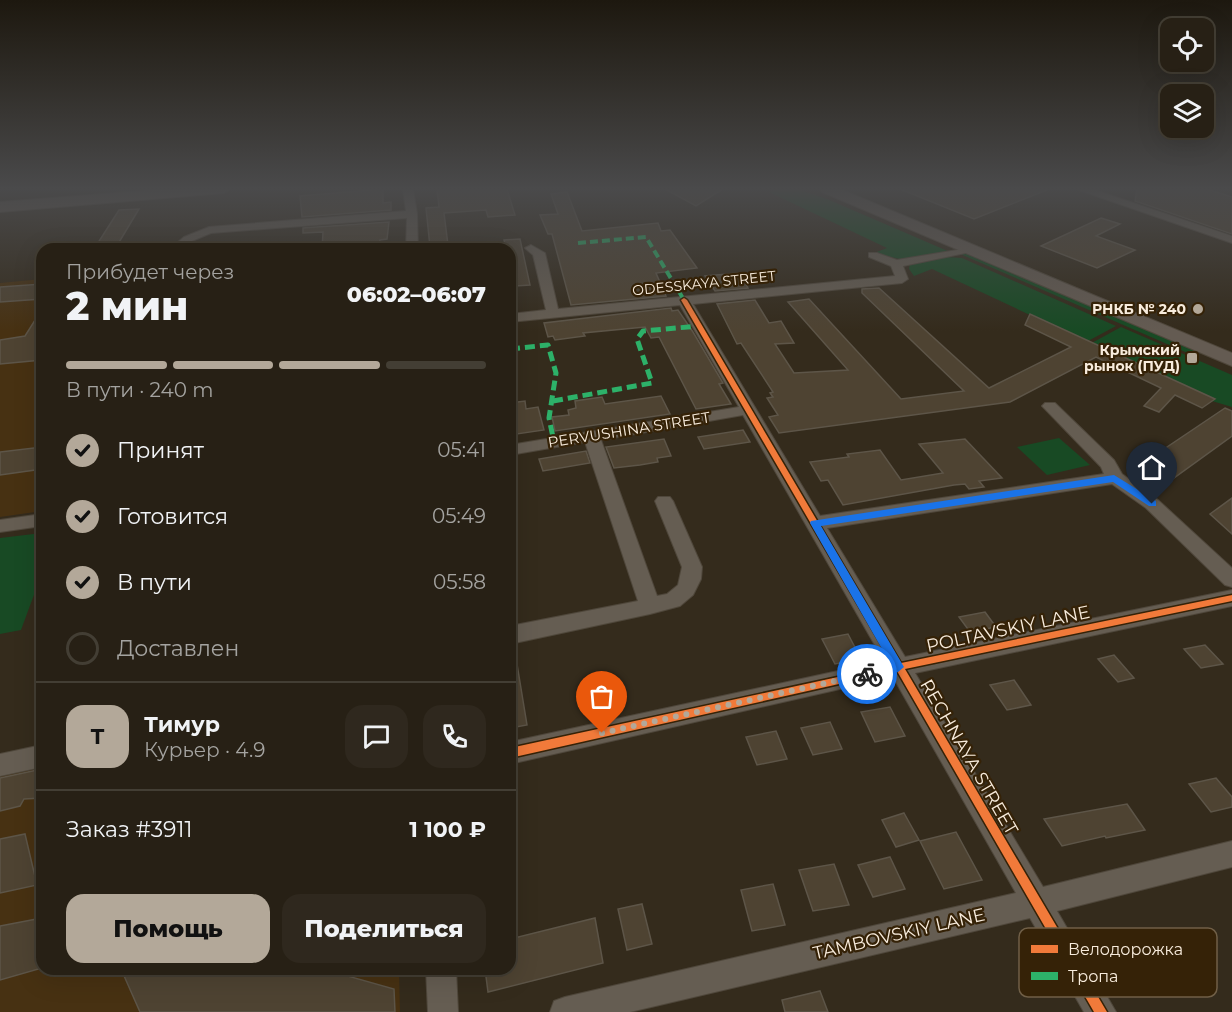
<!DOCTYPE html>
<html lang="ru">
<head>
<meta charset="utf-8">
<style>
  :root { --surface:#272015; --page:#2f281e; --text:#f1f3f6; --muted:#a4a3a0; --line:#433e34; --accent:#b3a899 }
  body { margin:0; font-family:Montserrat,sans-serif; background:var(--page); color:var(--text); height:100vh; display:flex; flex-direction:column; font-size:22px; white-space:nowrap }
  * { box-sizing:border-box; margin:0 }
  p { font-size:20px; color:var(--muted) }
  .icon { flex:none; width:33px; height:33px; fill:none; stroke:currentColor; stroke-width:2; stroke-linecap:round; stroke-linejoin:round }
  .map { position:relative; flex:1; overflow:hidden }
  .side { position:absolute; left:36px; top:243px; width:480px; height:732px; display:flex; flex-direction:column; background:var(--surface); border-radius:18px; box-shadow:0 6px 24px #0002,0 0 0 2px var(--line) }
  .side>* { flex:none }
  .buttons { position:absolute; left:1160px; top:18px; display:grid; gap:12px }
  .buttons a { display:grid; place-items:center; width:54px; height:54px; border-radius:12px; background:var(--surface); box-shadow:0 6px 24px #0002,0 0 0 2px var(--line); font-size:30px }
  .pin { position:absolute; display:grid; place-items:center; width:51px; height:51px; color:#fff; margin:-62px -26px; border-radius:50% 50% 50% 0; rotate:-45deg; box-shadow:0 0 6px #0007 }
  .pin .icon { rotate:45deg }
  .courier { position:absolute; display:grid; place-items:center; width:60px; height:60px; margin:-30px; border:4px solid #1a73e8; border-radius:50%; background:#fff; color:#222; box-shadow:0 2px 8px #0007 }
  .headline em { font-style:normal; font-weight:800 }
  .headline div { display:flex; flex-direction:column-reverse }
  .headline { display:flex; align-items:center; justify-content:space-between; height:102px; padding:0 30px }
  h1 { font-size:39px; font-weight:800; line-height:45px }
  .bar { display:grid; grid-template-columns:repeat(4,1fr); gap:9px 6px; align-content:center; height:72px; padding:0 30px }
  .bar i { height:8px; border-radius:4px; background:var(--line) }
  .bar .active { background:var(--accent) }
  .bar p { grid-column:span 4 }
  .line { display:flex; align-items:center; gap:15px; padding:0 30px; border-top:2px solid var(--line) }
  .line div { flex:1 }
  .round { display:grid; place-items:center; flex:none; width:63px; height:63px; border-radius:18px; background:var(--page) }
  ol { padding:0 30px; list-style:none }
  li { display:flex; align-items:center; gap:18px; height:66px }
  li p { margin-inline-start:auto }
  li .icon { padding:6px; border-radius:50%; background:var(--accent); color:#111; stroke-width:4 }
  li:last-child { color:var(--muted) }
  li i { width:33px; height:33px; border:3px solid var(--line); border-radius:50% }
  .cta { display:flex; gap:12px; margin-top:auto; padding:12px 30px }
  .cta a { flex:1; height:69px; border-radius:18px; background:var(--accent); color:#111; font-size:24px; font-weight:800; line-height:69px; text-align:center }
  .cta a+a { background:var(--page); color:var(--text) }
  .map>svg:first-child { display:block }
</style>
</head>
<body>
<div class="map">
<svg width="1232" height="1012" viewBox="0 0 1232 1012">
  <rect width="100%" height="100%" fill="#342b1c"/>
  <g fill="#473112">
    <path d="M42 279V511L0 517V283Z"/>
    <path d="M42 764V969H399L400 1012H0V773Z"/>
  </g>
  <g fill="#184a24">
    <path d="M779 189H797L827 199 950 252 904 260 874 253 887 248 769 192Z"/>
    <path d="M966 252 1194 350 1190 354 958 253Z"/>
    <path d="M946 257 962 258 1116 326 1075 348 1077 337 932 269 914 276 909 269 910 263Z"/>
    <path d="M1121 327 1232 375V407L1212 401 1214 399 1095 343 1079 350Z"/>
    <path d="M1059 438 1090 465 1047 475 1017 447Z"/>
    <path d="M42 533V573L21 630 0 634V538Z"/>
  </g>
  <g fill="#4e4332" stroke="#5d5548" stroke-width="1.5">
    <path d="M383 189V203L391 202V210L302 217 300 196Z"/>
    <path d="M437 189H507L515 215 488 217 486 210 444 213 448 245 430 247 426 208 439 207Z"/>
    <path d="M665 189H723L696 206Z"/>
    <path d="M900 189H1047V190L974 219Z"/>
    <path d="M1137 189H1207L1232 197V234L1135 201Z"/>
    <path d="M567 192 582 231 658 223 661 231 670 230 697 268 656 273 666 296 571 305 552 234H548L540 215 558 214 551 194Z"/>
    <path d="M139 209 115 249H94L119 210Z"/>
    <path d="M1101 218 1120 224 1096 236 1135 250 1097 268 1041 246Z"/>
    <path d="M389 222 387 239 380 240 378 249H322L323 232 303 233V228Z"/>
    <path d="M520 239 530 285 515 286 510 266V249H506L504 240Z"/>
    <path d="M740 273 748 288 715 291 705 276Z"/>
    <path d="M42 284V299L0 302V287Z"/>
    <path d="M879 288 989 388 1071 347 1025 325 1030 314 1215 399 1202 408 1175 395 1159 412 1144 406 1161 388 1096 357 1010 402 779 433 769 417 778 415 767 398 773 397 770 393 773 392 741 343 737 344 717 304 755 300 769 323 781 321 794 343 775 344 794 373 848 370 788 302 809 299 901 399 964 391 862 293V289Z"/>
    <path d="M671 308 672 311 678 310 693 332 723 383 719 384 731 404 696 409 659 337 651 338 645 327 583 333 585 336 555 340 553 336 548 337 544 323Z"/>
    <path d="M42 309V360L0 364V340L25 336Z"/>
    <path d="M661 396 670 414 555 431 552 417 569 415 568 410 576 408 575 401 602 397 605 404Z"/>
    <path d="M525 401 526 409 538 407 544 430 510 435V403Z"/>
    <path d="M1225 408 1232 411V436L1160 488 1130 472Z"/>
    <path d="M743 430 750 442 704 449 698 437Z"/>
    <path d="M664 439 671 456 657 458 658 462 640 465 614 468 606 447Z"/>
    <path d="M965 439 1002 478 979 481 984 487 969 489 965 484 954 485 843 505 828 480 821 481 810 462 849 457 847 454 880 450 901 480 943 473 919 444Z"/>
    <path d="M42 447V469L0 475V452Z"/>
    <path d="M586 451 590 463 543 471 539 459Z"/>
    <path d="M1232 498V534L1210 514Z"/>
    <path d="M985 612 996 627 970 632 959 617Z"/>
    <path d="M848 634 861 659 835 664 822 639Z"/>
    <path d="M1205 645 1223 664 1201 668 1184 649Z"/>
    <path d="M1114 655 1134 678 1118 682 1098 659Z"/>
    <path d="M517 664 527 725 510 728V665Z"/>
    <path d="M1014 680 1031 705 1007 710 990 685Z"/>
    <path d="M890 707 905 736 875 742 861 712Z"/>
    <path d="M830 722 842 749 813 755 801 728Z"/>
    <path d="M776 731 787 759 757 765 746 737Z"/>
    <path d="M42 769V798L24 799 20 806 0 811V778Z"/>
    <path d="M1216 778 1232 797V807L1211 812 1189 784Z"/>
    <path d="M1127 804 1145 830 1106 838 1105 836 1062 846 1044 819Z"/>
    <path d="M904 813 919 840 896 847 882 820Z"/>
    <path d="M956 832 982 880 944 889 920 841Z"/>
    <path d="M25 834 37 885 0 893V839Z"/>
    <path d="M890 857 905 889 873 897 858 865Z"/>
    <path d="M834 864 849 905 813 911 799 870Z"/>
    <path d="M773 884 785 925 752 931 741 890Z"/>
    <path d="M642 904 652 944 627 950 618 909Z"/>
    <path d="M42 918V968L0 980V926Z"/>
    <path d="M595 918 603 963 488 992 485 969H510V939Z"/>
    <path d="M121 969H343L344 975 394 989 395 1012H140Z"/>
    <path d="M820 991 828 1012H785L782 1000Z"/>
  </g>
  <g fill="none" stroke-linecap="round" stroke-linejoin="round">
    <g stroke="#4f473b" stroke-width="2">
      <g id="street">
        <path d="M403 189H413L417 214 418 249H406L407 218 211 233 192 241 183 249H170L184 237 209 227 406 211Z"/>
        <path d="M1076 189H1092L1232 236V243Z"/>
        <path d="M531 245 545 253 558 309 895 276 891 266 869 257V253H877L897 260 975 247V251L903 266 908 279 902 283 693 304 820 516 1104 474 1101 467 1045 409 1042 406 1045 403H1055L1114 460 1122 474 1158 500 1232 568V587L1225 585 1146 508 1112 484 827 528 905 657 1232 590V606L915 673 1043 887 1232 841V867L1057 911 1116 1012H1084L1030 918 630 1012H550L554 1001 565 997 1016 893 893 677 510 764V742L884 661 743 415 601 440 657 596 667 594 678 585 682 567 655 501 658 497H670L673 501 702 567 701 579 693 595 680 606 650 614 510 644V626L638 601 585 442 510 455V445L739 407 680 305 510 322V314L546 310 533 255 525 248Z"/>
        <path d="M42 514V526L0 532V520Z"/>
        <path d="M42 745V767L0 776V754Z"/>
        <path d="M426 969H456L458 1012H428Z"/>
      </g>
    </g>
    <g stroke="#4f473b" stroke-width="2">
      <g id="secondary">
        <path d="M167 189H231L224 193 0 212V202Z"/>
        <path d="M820 189H840L1232 353V366L822 192Z"/>
      </g>
    </g>
    <use href="#street" fill="#655d52" fill-rule="evenodd"/>
    <use href="#secondary" fill="#645b52" fill-rule="evenodd"/>
    <path stroke="#2db169" stroke-width="4" stroke-dasharray="8 4" stroke-linecap="butt" d="M578 243 646 237 684 300"/>
    <g stroke="#2db169" stroke-width="5" stroke-dasharray="10 5" stroke-linecap="butt">
      <path d="M510 349 548 345 556 373 549 418 554 442"/>
      <path d="M553 401 652 383 637 339 643 331 699 326"/>
    </g>
    <g stroke="#352207" stroke-width="3">
      <path id="cycleway" d="M684 298 687 300 901 663 1232 595V601L905 669 1107 1012H1094L897 671 510 758V748L893 665 681 300Z"/>
    </g>
    <use href="#cycleway" fill="#f17a3a" fill-rule="evenodd"/>
  </g>
  <linearGradient id="sky" x2="0" y2="1"><stop stop-color="#1d180f"/><stop offset="0.57" stop-color="#4a4a4b"/><stop offset="1" stop-color="#4a4a4b" stop-opacity="0"/></linearGradient>
  <rect width="1232" height="331" fill="url(#sky)"/>
  <path fill="#1a73e8" d="M1114 475 1156 501V506H1149L1113 482 821 526 904 667 898 672 867 679 863 677V670L890 663 810 523 811 521Z"/>
  <g fill="none" stroke-linecap="round" stroke-linejoin="round">
    <path stroke="#b3a899" stroke-width="6" stroke-dasharray="0 10.8" d="M602 733 867 674"/>
  </g>
  <g fill="#b3a899" stroke="#352207" stroke-width="2">
    <circle cx="1198" cy="309" r="6"/>
    <rect x="1186" y="352" width="12" height="12" rx="3"/>
  </g>
  <g text-anchor="middle" stroke-width="4.5" stroke-linejoin="round" paint-order="stroke">
    <g font-size="14" fill="#f8ecdd" stroke="#352207">
      <text transform="translate(704 283) rotate(-6)" y="5">ODESSKAYA STREET</text>
    </g>
    <g font-size="14" font-weight="bold" fill="#f8ecdd" stroke="#352207" text-anchor="end">
      <text x="1186" y="314">РНКБ № 240</text>
      <text x="1180" y="355">Крымский<tspan x="1180" dy="16">рынок (ПУД)</tspan></text>
    </g>
    <g font-size="15" fill="#f8ecdd" stroke="#352207">
      <text transform="translate(629 430) rotate(-9)" y="5">PERVUSHINA STREET</text>
    </g>
    <g font-size="18" fill="#f8ecdd" stroke="#352207">
      <text transform="translate(1008 629) rotate(-12)" y="6">POLTAVSKIY LANE</text>
      <text transform="translate(969 757) rotate(60)" y="6">RECHNAYA STREET</text>
      <text transform="translate(899 934) rotate(-13)" y="6">TAMBOVSKIY LANE</text>
    </g>
  </g>
  <rect x="1019" y="928" width="198" height="69" rx="9" fill="#352207" stroke="#705f47" stroke-width="1.5"/>
  <rect x="1031" y="945" width="27" height="8" fill="#f17a3a"/>
  <rect x="1031" y="972" width="27" height="8" fill="#2db169"/>
  <g font-size="16" fill="#f8ecdd">
    <text x="1068" y="955">Велодорожка</text>
    <text x="1068" y="982">Тропа</text>
  </g>
</svg>
<div class="buttons">
<a><svg class="icon" aria-label="locate" viewBox="0 0 24 24"><circle cx="12" cy="12" r="6"/><path d="M12 2v4M12 18v4M2 12h4M18 12h4"/></svg></a>
<a><svg class="icon" aria-label="layers" viewBox="0 0 24 24"><path d="M12 4l9 5-9 5-9-5zM3 14l9 5 9-5"/></svg></a>
</div>
<div class="pin" style="left:602px;top:733px;background:#ea580c"><svg class="icon" aria-label="bag" viewBox="0 0 24 24"><path d="M5 8h14l-1 12H6zM9 8a3 3 0 0 1 6 0"/></svg></div>
<div class="pin" style="left:1152px;top:504px;background:#1f2937"><svg class="icon" aria-label="home" viewBox="0 0 24 24"><path d="M3 11l9-7 9 7M6 9v11h12V9"/></svg></div>
<div class="courier" style="left:867px;top:674px"><svg class="icon" aria-label="bike" viewBox="0 0 24 24"><circle cx="6" cy="16" r="4"/><circle cx="18" cy="16" r="4"/><path d="M6 16l4-8h5l3 8M10 8l3 8H6M13 5h3"/></svg></div>
<section class="side">
<div class="headline"><div><h1>2 мин</h1><p>Прибудет через</p></div><em>06:02–06:07</em></div>
<div class="bar"><i class="active"></i><i class="active"></i><i class="active"></i><i></i><p>В пути · 240 m</p></div>
<ol>
<li><svg class="icon" aria-label="check" viewBox="0 0 24 24"><path d="M5 12l5 5 9-10"/></svg>Принят<p>05:41</p></li>
<li><svg class="icon" aria-label="check" viewBox="0 0 24 24"><path d="M5 12l5 5 9-10"/></svg>Готовится<p>05:49</p></li>
<li><svg class="icon" aria-label="check" viewBox="0 0 24 24"><path d="M5 12l5 5 9-10"/></svg>В пути<p>05:58</p></li>
<li><i></i>Доставлен</li>
</ol>
<div class="line" style="height:108px"><b class="round" style="background:var(--accent);color:#111">Т</b><div><b>Тимур</b><p>Курьер · 4.9</p></div><a class="round"><svg class="icon" aria-label="chat" viewBox="0 0 24 24"><path d="M4 5h16v11H9l-5 4z"/></svg></a><a class="round"><svg class="icon" aria-label="phone" viewBox="0 0 24 24"><path d="M5 4h4l2 5-3 2q2 4 5 5l2-3 5 2v4C11 20 4 13 5 4z"/></svg></a></div>
<div class="line" style="height:78px"><div>Заказ #3911</div><b>1 100 ₽</b></div>
<div class="cta"><a>Помощь</a><a>Поделиться</a></div>
</section>
</div>
</body>
</html>
